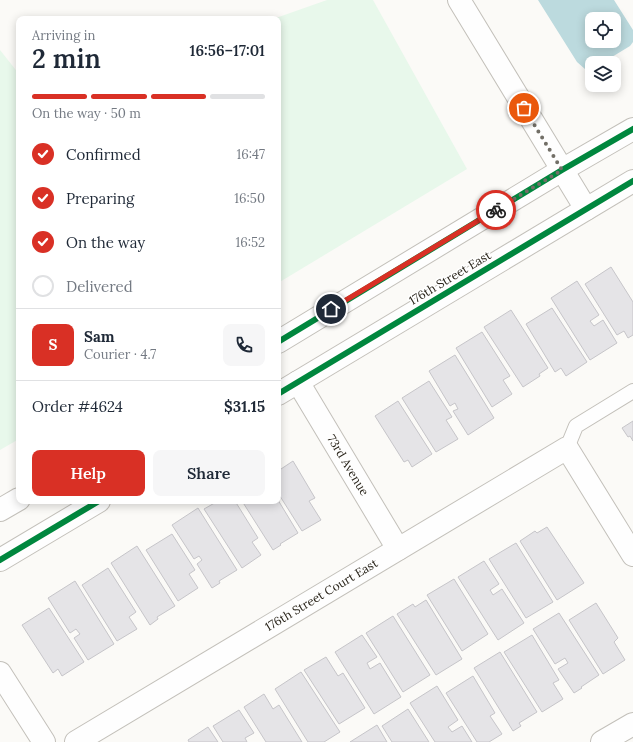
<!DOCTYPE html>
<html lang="en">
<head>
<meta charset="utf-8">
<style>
  :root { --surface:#fff; --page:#f6f6f7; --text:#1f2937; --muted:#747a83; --line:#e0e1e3; --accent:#d93025 }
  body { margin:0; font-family:Lora,serif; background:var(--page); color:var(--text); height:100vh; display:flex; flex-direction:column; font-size:15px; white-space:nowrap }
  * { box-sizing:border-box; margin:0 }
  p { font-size:13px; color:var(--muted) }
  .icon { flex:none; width:22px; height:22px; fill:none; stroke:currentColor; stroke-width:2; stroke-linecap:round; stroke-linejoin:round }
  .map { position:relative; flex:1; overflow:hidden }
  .panel { position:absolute; left:16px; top:16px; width:265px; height:488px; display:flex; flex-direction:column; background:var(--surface); border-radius:8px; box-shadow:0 2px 10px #0003 }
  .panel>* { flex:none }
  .controls { position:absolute; left:585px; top:12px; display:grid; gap:8px }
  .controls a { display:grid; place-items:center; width:36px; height:36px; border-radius:8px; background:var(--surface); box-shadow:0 2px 10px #0003; font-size:20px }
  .pin { position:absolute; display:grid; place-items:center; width:34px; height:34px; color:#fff; margin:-17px; border:2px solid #fff; border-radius:50%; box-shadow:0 1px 4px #0007 }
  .courier { position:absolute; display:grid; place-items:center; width:40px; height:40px; margin:-20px; border:3px solid #d93025; border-radius:50%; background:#fff; color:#222; box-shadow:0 1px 5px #0007 }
  .summary em { font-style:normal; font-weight:600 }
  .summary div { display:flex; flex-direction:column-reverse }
  .summary { display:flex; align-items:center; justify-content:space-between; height:68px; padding:0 16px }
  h1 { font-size:26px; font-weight:600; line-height:30px }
  .bar { display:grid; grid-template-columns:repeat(4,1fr); gap:6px 4px; align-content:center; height:48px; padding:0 16px }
  .bar i { height:5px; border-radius:3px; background:var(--line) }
  .bar .current { background:var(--accent) }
  .bar p { grid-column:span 4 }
  .line { display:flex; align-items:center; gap:10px; padding:0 16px; border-top:1px solid var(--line) }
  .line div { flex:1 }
  .round { display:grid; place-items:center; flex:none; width:42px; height:42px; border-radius:8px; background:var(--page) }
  ol { padding:0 16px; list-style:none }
  li { display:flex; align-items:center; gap:12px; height:44px }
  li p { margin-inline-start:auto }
  li .icon { padding:4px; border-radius:50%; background:var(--accent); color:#fff; stroke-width:4 }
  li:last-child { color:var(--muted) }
  li i { width:22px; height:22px; border:2px solid var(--line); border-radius:50% }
  .primary-button { display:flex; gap:8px; margin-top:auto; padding:8px 16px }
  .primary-button a { flex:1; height:46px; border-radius:8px; background:var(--accent); color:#fff; font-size:16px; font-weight:600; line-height:46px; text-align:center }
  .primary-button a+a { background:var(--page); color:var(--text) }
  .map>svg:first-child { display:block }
</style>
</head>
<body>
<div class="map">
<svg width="633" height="742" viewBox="0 0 633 742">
  <rect width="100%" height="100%" fill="#fbfaf7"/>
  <g fill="#e8f8eb">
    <path d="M327 0H373L467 169 278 283V19H273Z"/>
    <path d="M0 50 19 74V439L0 450Z"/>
  </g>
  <path fill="#bcdade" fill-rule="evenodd" d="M538 0H614L633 30V42L630 46 602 63H592V69H585L577 62ZM592 19H614V41H592Z"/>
  <g fill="#e5e4e7" stroke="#c6c5c9">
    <path d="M611 267 633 302V335L628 338 624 331 617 335 585 284Z"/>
    <path d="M577 281 599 315 590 321 594 326 603 320 617 343 590 360 551 298Z"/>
    <path d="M552 308 587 362 566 376 561 368 555 372 526 324Z"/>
    <path d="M511 310 548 368 539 374 540 376 523 387 484 327Z"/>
    <path d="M482 332 510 376 503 380 512 394 492 407 456 348Z"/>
    <path d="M455 355 494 418 468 435 453 411 458 409 455 403 450 406 429 371Z"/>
    <path d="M429 381 452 417 446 420 458 439 436 452 402 398Z"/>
    <path d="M398 401 432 454 412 467 408 460 404 462 375 416Z"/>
    <path d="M633 421V441L630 436 628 437 622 428Z"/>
    <path d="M293 461 315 498 309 501 321 520 302 531 278 493V471Z"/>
    <path d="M278 500 298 533 280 544 281 545 273 550 242 501Z"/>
    <path d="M218 501H235L258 538 252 542 261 555 242 568 204 509Z"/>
    <path d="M198 508 237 570 219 581 220 583 212 588 197 564 202 560 199 556 194 559 172 525Z"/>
    <path d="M547 527 584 583 557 600 520 541 535 531 537 533Z"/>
    <path d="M172 534 195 570 189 574 198 588 178 601 146 550Z"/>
    <path d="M516 543 553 602 526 618 489 559Z"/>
    <path d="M137 546 175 606 157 617 158 619 150 625 111 563Z"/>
    <path d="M484 561 499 584 490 590 493 595 502 589 524 623 498 640 458 577Z"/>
    <path d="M108 568 136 612 129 617 137 629 117 641 82 585Z"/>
    <path d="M454 579 488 634 462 651 427 595Z"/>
    <path d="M75 581 114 644 88 660 74 638 80 634 76 629 70 633 48 598Z"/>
    <path d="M426 600 462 659 436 675 397 614 413 604 415 607Z"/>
    <path d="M596 603 618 638 614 642 625 660 603 674 569 620Z"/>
    <path d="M49 608 84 662 62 676 58 669 53 673 22 625Z"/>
    <path d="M559 613 599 675 581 687 582 688 574 693 558 669 568 663 565 658 555 664 533 629Z"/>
    <path d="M393 616 430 675 403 692 366 633Z"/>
    <path d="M362 635 377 657 367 663 370 669 380 663 401 697 374 714 335 652Z"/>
    <path d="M532 635 559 680 553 683 563 699 542 712 504 652Z"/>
    <path d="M500 652 537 712 519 723 521 726 513 731 474 668Z"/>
    <path d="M326 657 338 676 343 673 365 708 339 724 304 670Z"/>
    <path d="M301 672 340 732 324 742H308L275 689Z"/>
    <path d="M473 676 495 713 490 716 502 734 489 742H477L446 693Z"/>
    <path d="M437 686 458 720 448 727 452 732 462 726 472 742H435L410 703Z"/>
    <path d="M264 694 273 709 279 705 302 742H266L244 707Z"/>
    <path d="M408 709 429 742H392L382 726Z"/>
    <path d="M239 710 254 733 245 738 247 742H223L213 726Z"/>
    <path d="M377 725 387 742H350Z"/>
    <path d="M208 727 218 742H189L188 740Z"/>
  </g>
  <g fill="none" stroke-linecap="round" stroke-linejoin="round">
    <g stroke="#c3c0ba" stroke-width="16">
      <path id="service" d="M567 448 576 426 633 391"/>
    </g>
    <g stroke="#c3c0ba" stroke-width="24">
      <g id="minor">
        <path d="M459 0 586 209"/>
        <path id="s1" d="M298 382 398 549"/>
        <path d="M0 673 44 742"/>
        <path id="s2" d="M76 742 567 448 633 555"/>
        <path d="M602 742 633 724"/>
      </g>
    </g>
    <g stroke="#c3c0ba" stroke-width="24">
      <g id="primary">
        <path d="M278 342 562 170 633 129"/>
        <path d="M278 394 633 181"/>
        <path d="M0 510 19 499"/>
        <path d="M0 560 99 501"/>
      </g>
    </g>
    <use href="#service" stroke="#fefefe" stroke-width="14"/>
    <use href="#minor" stroke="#fefefe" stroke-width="22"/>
    <use href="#primary" stroke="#fefefe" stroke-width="22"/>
    <g stroke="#fff" stroke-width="8">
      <g id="cycleway">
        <path d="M278 342 562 170 633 129"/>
        <path d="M278 394 633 181"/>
        <path d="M0 560 99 501"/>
      </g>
    </g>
    <use href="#cycleway" stroke="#00873e" stroke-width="6"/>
  </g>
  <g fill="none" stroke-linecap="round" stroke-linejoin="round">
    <path stroke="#726f67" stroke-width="4" stroke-dasharray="0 7.2" d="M496 210 562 170 524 108"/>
    <path stroke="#d93025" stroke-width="5" d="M331 309 496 210"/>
  </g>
  <g text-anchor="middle" stroke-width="3" stroke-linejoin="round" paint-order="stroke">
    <g font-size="12" fill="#29241a" stroke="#fff">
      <text transform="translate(450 278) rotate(-31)" y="4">176th Street East</text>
      <text dy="4" stroke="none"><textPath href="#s1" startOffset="97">73rd Avenue</textPath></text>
      <text dy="4" stroke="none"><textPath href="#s2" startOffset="286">176th Street Court East</textPath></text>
    </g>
  </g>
</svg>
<div class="controls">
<a><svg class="icon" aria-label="locate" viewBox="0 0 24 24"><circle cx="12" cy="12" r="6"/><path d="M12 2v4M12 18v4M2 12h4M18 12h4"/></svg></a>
<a><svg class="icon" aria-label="layers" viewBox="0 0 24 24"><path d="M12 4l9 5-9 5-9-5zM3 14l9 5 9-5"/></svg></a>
</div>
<div class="pin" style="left:524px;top:108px;background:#ea580c"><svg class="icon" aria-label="bag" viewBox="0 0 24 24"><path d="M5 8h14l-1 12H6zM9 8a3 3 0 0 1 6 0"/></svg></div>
<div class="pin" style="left:331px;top:309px;background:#1f2937"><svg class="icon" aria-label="home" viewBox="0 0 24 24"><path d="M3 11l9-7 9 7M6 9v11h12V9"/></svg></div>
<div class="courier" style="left:496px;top:210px"><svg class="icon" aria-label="bike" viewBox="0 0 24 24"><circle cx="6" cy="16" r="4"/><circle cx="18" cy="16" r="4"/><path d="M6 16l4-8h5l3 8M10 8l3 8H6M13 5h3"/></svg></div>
<section class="panel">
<div class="summary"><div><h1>2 min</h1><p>Arriving in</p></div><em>16:56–17:01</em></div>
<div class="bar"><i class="current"></i><i class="current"></i><i class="current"></i><i></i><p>On the way · 50 m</p></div>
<ol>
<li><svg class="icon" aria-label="check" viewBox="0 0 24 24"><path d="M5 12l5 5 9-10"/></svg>Confirmed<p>16:47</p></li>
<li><svg class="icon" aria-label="check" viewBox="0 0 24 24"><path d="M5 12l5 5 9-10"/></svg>Preparing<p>16:50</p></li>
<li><svg class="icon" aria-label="check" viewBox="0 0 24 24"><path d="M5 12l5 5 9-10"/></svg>On the way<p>16:52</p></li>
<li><i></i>Delivered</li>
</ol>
<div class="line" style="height:72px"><b class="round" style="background:var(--accent);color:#fff">S</b><div><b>Sam</b><p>Courier · 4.7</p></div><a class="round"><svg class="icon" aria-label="phone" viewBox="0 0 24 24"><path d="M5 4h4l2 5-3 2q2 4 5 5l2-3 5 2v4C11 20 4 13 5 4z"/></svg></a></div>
<div class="line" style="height:52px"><div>Order #4624</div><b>$31.15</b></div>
<div class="primary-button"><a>Help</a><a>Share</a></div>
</section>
</div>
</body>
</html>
